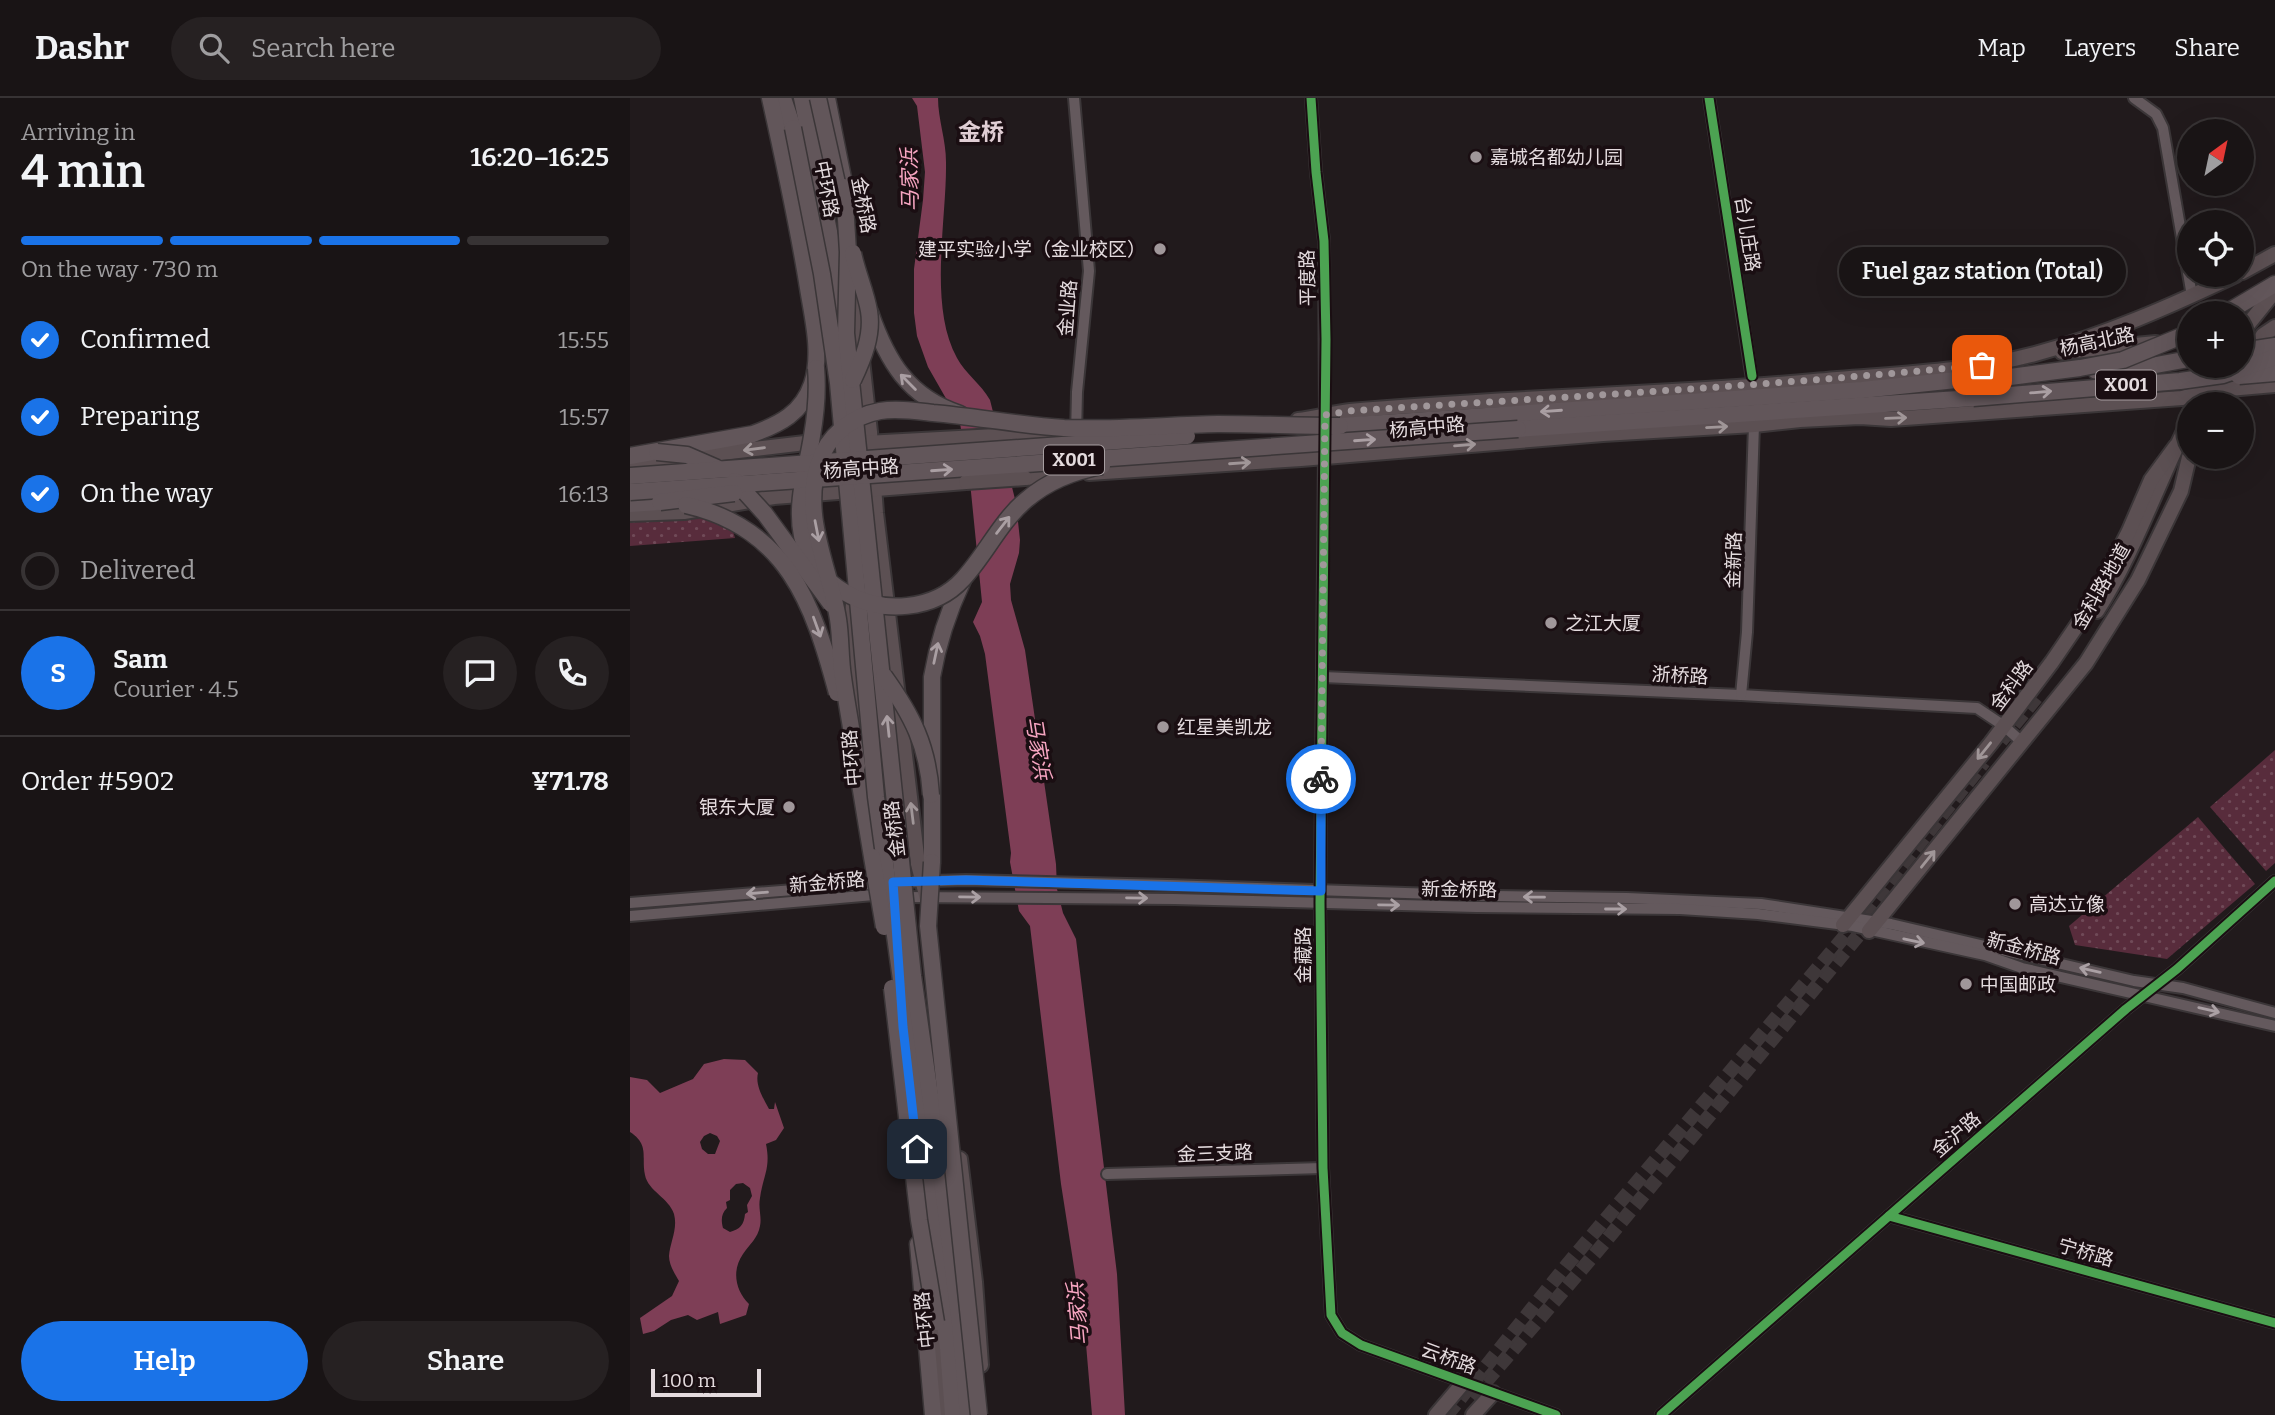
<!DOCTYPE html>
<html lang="en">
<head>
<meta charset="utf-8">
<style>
  :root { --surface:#191415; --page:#262122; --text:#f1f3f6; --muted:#9f9ea0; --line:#373334; --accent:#1a73e8 }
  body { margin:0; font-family:Bitter,"Noto Sans SC",serif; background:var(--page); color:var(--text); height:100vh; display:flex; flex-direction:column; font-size:26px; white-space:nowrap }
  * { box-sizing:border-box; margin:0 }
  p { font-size:23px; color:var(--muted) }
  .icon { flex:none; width:38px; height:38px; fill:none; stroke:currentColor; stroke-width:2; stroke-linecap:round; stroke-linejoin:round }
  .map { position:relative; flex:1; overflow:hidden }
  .panel { display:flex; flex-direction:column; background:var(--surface); width:630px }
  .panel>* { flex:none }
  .needle { width:46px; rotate:33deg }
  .buttons { position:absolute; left:1547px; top:21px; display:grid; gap:14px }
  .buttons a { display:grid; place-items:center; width:77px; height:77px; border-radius:50%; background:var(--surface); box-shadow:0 7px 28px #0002,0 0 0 2px var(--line); font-size:35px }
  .scale { position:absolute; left:21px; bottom:18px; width:110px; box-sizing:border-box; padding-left:7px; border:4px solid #e4dbde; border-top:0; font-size:19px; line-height:24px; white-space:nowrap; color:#e4dbde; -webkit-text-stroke:5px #1a0e12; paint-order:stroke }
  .pin { position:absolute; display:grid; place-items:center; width:60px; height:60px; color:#fff; margin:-30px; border-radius:14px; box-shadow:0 4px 10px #0006 }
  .courier { position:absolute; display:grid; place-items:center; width:70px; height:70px; margin:-35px; border:5px solid #1a73e8; border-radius:50%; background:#fff; color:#222; box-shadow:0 2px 9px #0007 }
  .bubble { position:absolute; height:49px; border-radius:24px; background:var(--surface); box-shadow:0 7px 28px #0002,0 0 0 2px var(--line); font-size:23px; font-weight:600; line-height:49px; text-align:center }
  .head em { font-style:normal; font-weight:600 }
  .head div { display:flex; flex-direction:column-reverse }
  .head { display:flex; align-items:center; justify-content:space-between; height:119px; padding:0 21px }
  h1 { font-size:46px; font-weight:600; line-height:52px }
  .bar { display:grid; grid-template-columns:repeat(4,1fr); gap:10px 7px; align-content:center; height:84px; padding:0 21px }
  .bar i { height:9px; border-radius:5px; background:var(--line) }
  .bar .current { background:var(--accent) }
  .bar p { grid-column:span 4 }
  .line { display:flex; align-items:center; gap:18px; padding:0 21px; border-top:2px solid var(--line) }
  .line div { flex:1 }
  .round { display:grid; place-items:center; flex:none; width:74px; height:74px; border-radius:37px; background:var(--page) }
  ol { padding:0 21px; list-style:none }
  li { display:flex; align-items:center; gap:21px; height:77px }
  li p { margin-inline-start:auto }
  li .icon { padding:7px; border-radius:50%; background:var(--accent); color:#fff; stroke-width:4 }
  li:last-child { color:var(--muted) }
  li i { width:38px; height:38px; border:4px solid var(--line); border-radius:50% }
  .button { display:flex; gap:14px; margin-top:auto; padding:14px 21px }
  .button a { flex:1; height:80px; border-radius:42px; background:var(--accent); color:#fff; font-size:28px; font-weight:600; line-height:80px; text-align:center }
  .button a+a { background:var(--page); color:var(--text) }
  header { display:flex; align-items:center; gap:42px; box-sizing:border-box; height:98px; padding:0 35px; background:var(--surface); border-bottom:2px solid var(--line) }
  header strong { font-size:33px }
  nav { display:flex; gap:38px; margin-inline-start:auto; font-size:24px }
  .search { width:490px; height:63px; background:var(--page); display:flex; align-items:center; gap:18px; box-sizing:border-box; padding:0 24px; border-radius:38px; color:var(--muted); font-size:26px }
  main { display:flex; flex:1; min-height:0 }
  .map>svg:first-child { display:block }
</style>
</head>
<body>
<header>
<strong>Dashr</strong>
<div class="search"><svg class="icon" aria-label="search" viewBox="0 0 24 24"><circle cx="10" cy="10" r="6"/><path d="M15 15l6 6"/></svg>Search here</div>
<nav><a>Map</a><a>Layers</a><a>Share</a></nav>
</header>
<main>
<section class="panel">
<div class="head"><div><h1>4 min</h1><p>Arriving in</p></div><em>16:20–16:25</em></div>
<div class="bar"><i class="current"></i><i class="current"></i><i class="current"></i><i></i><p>On the way · 730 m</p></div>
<ol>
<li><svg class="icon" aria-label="check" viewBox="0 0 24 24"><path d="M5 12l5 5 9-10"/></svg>Confirmed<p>15:55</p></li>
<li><svg class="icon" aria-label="check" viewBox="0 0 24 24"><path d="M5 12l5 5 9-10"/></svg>Preparing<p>15:57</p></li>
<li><svg class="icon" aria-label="check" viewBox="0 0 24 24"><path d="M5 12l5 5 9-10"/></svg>On the way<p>16:13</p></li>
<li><i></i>Delivered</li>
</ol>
<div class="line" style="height:126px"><b class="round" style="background:var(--accent);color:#fff">S</b><div><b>Sam</b><p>Courier · 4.5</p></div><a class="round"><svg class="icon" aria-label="chat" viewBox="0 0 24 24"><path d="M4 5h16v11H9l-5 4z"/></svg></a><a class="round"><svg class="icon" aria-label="phone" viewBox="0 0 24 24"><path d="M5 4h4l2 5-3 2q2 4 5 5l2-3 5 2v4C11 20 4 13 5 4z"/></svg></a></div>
<div class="line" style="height:91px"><div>Order #5902</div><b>¥71.78</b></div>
<div class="button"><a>Help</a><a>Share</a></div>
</section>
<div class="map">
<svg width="1645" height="1317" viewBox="0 0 1645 1317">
  <defs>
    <pattern id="grass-dots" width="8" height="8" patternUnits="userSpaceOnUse" patternTransform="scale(1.75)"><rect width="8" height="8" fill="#582c3c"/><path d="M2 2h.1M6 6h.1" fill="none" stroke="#704a58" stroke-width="1.8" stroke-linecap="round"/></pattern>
  </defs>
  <rect width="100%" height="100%" fill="#211a1c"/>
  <g fill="url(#grass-dots)">
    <path d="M98 415 105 440 0 448V422Z"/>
    <path d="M1645 652V765L1636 773 1580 709Z"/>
    <path d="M1568 719 1625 786 1537 861 1445 847 1439 828Z"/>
  </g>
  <g fill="#7e3e56" fill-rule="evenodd">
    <path d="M282 0H308C308 21 316 42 316 64 317 122 298 207 327 260 335 275 351 286 360 302L386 405 390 442 389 455 380 486 381 502 395 552 426 766 427 791 433 815 446 841 487 1176 495 1317H462L456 1246 431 1086 400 828 389 813 380 764 381 755 355 556 350 538 343 524 352 504 341 394 330 325 298 269 287 238 284 215V171L293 102 295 74 287 8Z"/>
    <path d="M94 961 115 962 128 975C125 987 133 1000 139 1011H144L145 1004 154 1030 146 1042 136 1046C141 1070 133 1078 130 1100 128 1110 132 1119 130 1128 128 1140 119 1147 113 1156 101 1173 106 1193 119 1206L116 1217 90 1226 88 1214 67 1222 58 1217 41 1222 24 1233 13 1236 10 1220 42 1198 49 1183C45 1176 39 1167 39 1158 40 1144 48 1131 44 1116 39 1100 18 1093 15 1077 11 1059 20 1047 0 1034V979L17 982 30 995 63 981 74 966ZM80 1035 87 1038 90 1043 85 1056H78L72 1051 70 1044 74 1038ZM113 1085 120 1090 122 1098 117 1107 118 1114 115 1116C114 1127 110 1131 100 1134L93 1130C91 1122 91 1116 97 1110L96 1104 100 1102V1092L106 1086Z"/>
  </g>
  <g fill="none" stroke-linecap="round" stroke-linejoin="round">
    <g stroke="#3e3739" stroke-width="14" stroke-dasharray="14 7" stroke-linecap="butt">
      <path d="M1371 643 1410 595"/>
      <path d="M842 1300 969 1151 1242 821"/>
      <path d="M817 1317 936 1168 1230 820 1354 664"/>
    </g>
    <g stroke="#3b3638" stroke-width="14">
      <g id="minor">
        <path d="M444 0 459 173 447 294 446 337"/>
        <path d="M681 0 686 74 694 143 695 322"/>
        <path d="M1079 0 1123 288"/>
        <path d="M1504 0 1526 16 1533 30 1562 198"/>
        <path d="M694 352 690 805 693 1070 701 1217 712 1235 731 1247 926 1317"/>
        <path d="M693 579 1111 597 1347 610 1374 628 1393 645"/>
        <path d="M1111 597 1117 534 1124 327"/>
        <path d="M268 784 336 782 538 787 866 798 997 800 1131 806 1261 826 1504 883 1553 890 1645 915"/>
        <path d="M271 799 544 801 846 809 1050 811 1128 816 1223 828 1355 857 1392 870 1645 928"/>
        <path d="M0 805 252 785"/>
        <path d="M0 818 244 797 255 799"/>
        <path d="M477 1076 693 1070"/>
        <path d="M1259 1118 1645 1225"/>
        <path d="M1031 1317 1496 911 1547 871 1645 783"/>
      </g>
    </g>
    <g stroke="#3b3638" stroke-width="18">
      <g id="major">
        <path d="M1612 174 1645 156"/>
        <path d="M220 197 229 235 240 334 246 415 288 766 297 801"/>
        <path d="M1612 234 1645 193"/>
        <path d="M1432 254 1526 245"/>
        <path d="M1619 259 1633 237 1645 229"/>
        <path d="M668 322C686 320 702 315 720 313 874 299 1030 297 1184 283 1257 276 1334 275 1405 256 1475 237 1541 208 1606 177"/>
        <path d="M217 346 366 338 442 340"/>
        <path d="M0 366 175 345 190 346"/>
        <path d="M459 375 671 361 973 336 1124 327 1170 322 1230 319 1261 321 1552 300 1576 293 1645 287"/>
        <path d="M395 380 435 377"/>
        <path d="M0 416 54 414 144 399 336 384"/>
        <path d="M224 500 219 533 236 667"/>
        <path d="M1467 513C1505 453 1527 386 1559 323"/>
        <path d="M1213 827 1361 645 1422 564 1463 504 1499 433 1521 382 1546 348"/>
        <path d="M1239 833 1456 565 1508 482 1551 393 1559 359"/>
        <path d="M330 1061 345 1184 351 1267"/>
        <path d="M303 1214 311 1317"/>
        <path d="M806 1317 834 1284"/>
        <path d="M843 1317 863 1295"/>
      </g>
    </g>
    <g stroke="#3b3638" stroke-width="19">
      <g id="highway">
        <path d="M153 0 163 30"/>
        <path d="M172 0 207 173 212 208"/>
        <path d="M197 0 213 80"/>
        <path d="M240 214C257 263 278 299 330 316"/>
        <path d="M1596 215 1645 186"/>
        <path d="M1466 273 1515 269 1559 261"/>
        <path d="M710 328 1232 292 1354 279 1391 278"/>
        <path d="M888 331 1343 300"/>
        <path d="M0 358 123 336C150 326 172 315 182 286 192 256 183 221 178 190 168 127 154 63 140 0"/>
        <path d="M0 406 30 404"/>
        <path d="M227 668 242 759"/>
        <path d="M302 764V579C308 544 318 514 333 482"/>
        <path d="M295 1057 318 1250 323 1317"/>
        <path d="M309 1060 330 1226 338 1317"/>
        <path d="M288 1146 303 1317"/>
      </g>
    </g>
    <use href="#minor" stroke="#64595d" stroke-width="10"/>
    <use href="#major" stroke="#5c5053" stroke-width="14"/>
    <use href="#highway" stroke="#62565a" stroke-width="16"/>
    <g stroke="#3b3638" stroke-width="18" stroke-linecap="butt">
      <path id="major-bridge" d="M336 384 395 380"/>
    </g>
    <g stroke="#3b3638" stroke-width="19" stroke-linecap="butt">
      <g id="highway-bridge">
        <path d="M188 0 211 103"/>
        <path d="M163 30 192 176 208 285 246 699 295 1057"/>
        <path d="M214 89 218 154 216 235 283 878 309 1060"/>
        <path d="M223 155C227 175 236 194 239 213 243 237 233 261 223 282"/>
        <path d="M1612 253 1645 248"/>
        <path d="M186 270C188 293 186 315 182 338 177 371 165 404 172 438 178 462 194 483 216 495 252 516 304 513 333 481 356 456 370 424 396 402 418 383 444 373 472 368"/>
        <path d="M1609 278 1645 275"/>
        <path d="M1380 279 1450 270 1493 262 1559 235"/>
        <path d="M1343 300 1550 283 1593 277 1645 259"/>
        <path d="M27 354 57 357 87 370"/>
        <path d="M0 378 557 338"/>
        <path d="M105 383 135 416 201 506"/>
        <path d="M0 394 888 331"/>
        <path d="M30 404 104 395"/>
        <path d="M56 407C157 430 183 505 207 595"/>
        <path d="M254 578C282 617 298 648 301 697"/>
        <path d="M227 668C223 638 217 609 213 579 210 560 211 540 208 521 200 470 171 418 189 365 197 338 222 318 250 313 267 310 286 313 303 315 347 319 390 327 434 330 485 332 537 327 588 326 628 326 669 328 710 328"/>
        <path d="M242 759 254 829"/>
        <path d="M302 764 298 828 349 1317"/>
        <path d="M262 890 289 1122 306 1224"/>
      </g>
    </g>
    <use href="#major-bridge" stroke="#5c5053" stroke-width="14"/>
    <use href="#highway-bridge" stroke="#62565a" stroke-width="16"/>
    <g stroke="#1a0e12" stroke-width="13">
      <g id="cycleway">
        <path d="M681 0 686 74 694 143 696 241 690 805 693 1070 701 1217 712 1235 731 1247 926 1317"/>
        <path d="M1079 0 1122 278"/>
        <path d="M1259 1118 1645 1225"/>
        <path d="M1031 1317 1496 911 1547 871 1645 783"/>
      </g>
    </g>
    <use href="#cycleway" stroke="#4ca352" stroke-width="9"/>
  </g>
  <defs><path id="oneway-shaft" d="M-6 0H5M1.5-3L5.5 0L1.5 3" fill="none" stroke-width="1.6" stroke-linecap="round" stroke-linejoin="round" transform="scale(1.75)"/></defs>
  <g stroke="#aa9fa3">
    <use href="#oneway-shaft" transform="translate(278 284) rotate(-135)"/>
    <use href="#oneway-shaft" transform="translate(1411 294) rotate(-5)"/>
    <use href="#oneway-shaft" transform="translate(921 313) rotate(176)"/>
    <use href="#oneway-shaft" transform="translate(735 342) rotate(-4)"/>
    <use href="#oneway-shaft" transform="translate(312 372) rotate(-4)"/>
    <use href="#oneway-shaft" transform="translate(373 427) rotate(-52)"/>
    <use href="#oneway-shaft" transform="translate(187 433) rotate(79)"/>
    <use href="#oneway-shaft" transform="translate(187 529) rotate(70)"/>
    <use href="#oneway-shaft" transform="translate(306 555) rotate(-78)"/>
    <use href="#oneway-shaft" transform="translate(258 628) rotate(-96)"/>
  </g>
  <g stroke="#a09698">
    <use href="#oneway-shaft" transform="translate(1266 320) rotate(-2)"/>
    <use href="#oneway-shaft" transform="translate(1087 329) rotate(-3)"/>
    <use href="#oneway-shaft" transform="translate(835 347) rotate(-5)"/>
    <use href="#oneway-shaft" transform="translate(124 351) rotate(173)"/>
    <use href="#oneway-shaft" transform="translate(610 365) rotate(-4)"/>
    <use href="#oneway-shaft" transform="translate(1354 653) rotate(129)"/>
    <use href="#oneway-shaft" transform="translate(282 715) rotate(-97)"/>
    <use href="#oneway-shaft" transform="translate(1298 761) rotate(-51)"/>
  </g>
  <g stroke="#aaa0a4">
    <use href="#oneway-shaft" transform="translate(127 795) rotate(175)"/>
    <use href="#oneway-shaft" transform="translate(340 799) rotate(1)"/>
    <use href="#oneway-shaft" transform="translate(904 799) rotate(-179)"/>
    <use href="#oneway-shaft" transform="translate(507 800) rotate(1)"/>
    <use href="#oneway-shaft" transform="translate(759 807) rotate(1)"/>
    <use href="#oneway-shaft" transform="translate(986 811)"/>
    <use href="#oneway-shaft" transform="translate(1284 843) rotate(12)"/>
    <use href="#oneway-shaft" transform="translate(1460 872) rotate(-167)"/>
    <use href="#oneway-shaft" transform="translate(1579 912) rotate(13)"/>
  </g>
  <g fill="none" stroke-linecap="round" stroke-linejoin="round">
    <path stroke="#a0979a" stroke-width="7" stroke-dasharray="0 12.6" d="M691 681 695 317 719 313C930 299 1141 288 1352 267"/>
    <path stroke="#1a73e8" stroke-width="9" d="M287 1051 273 929 263 784 336 782 691 793V681"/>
  </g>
  <g fill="#a0979a" stroke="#1a0e12" stroke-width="2.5">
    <circle cx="846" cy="59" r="7"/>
    <circle cx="530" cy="151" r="7"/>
    <circle cx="921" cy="525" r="7"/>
    <circle cx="533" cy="629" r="7"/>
    <circle cx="159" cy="709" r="7"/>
    <circle cx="1385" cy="806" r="7"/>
    <circle cx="1336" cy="886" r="7"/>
  </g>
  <g text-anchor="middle" stroke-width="7" stroke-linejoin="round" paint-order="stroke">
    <g fill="#1a0e12" stroke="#a79ea1" stroke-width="2">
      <rect x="1466" y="272.5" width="60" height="29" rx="5"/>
      <rect x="414" y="347.5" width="60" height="29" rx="5"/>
    </g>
    <g font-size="18" font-weight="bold" fill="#e4dbde">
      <text x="1496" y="293">X001</text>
      <text x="444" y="368">X001</text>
    </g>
    <g font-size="19" fill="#e4dbde" stroke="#1a0e12" text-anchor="start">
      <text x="860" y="66">嘉城名都幼儿园</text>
      <text x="516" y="158" text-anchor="end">建平实验小学（金业校区）</text>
      <text x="935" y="532">之江大厦</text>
      <text x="547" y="636">红星美凯龙</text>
      <text x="145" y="716" text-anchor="end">银东大厦</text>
      <text x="1399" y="813">高达立像</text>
      <text x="1350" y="893">中国邮政</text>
    </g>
    <g font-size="19" fill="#e4dbde" stroke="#1a0e12">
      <text transform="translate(197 91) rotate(79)" y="7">中环路</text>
      <text transform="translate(234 107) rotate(79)" y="7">金桥路</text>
      <text transform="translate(1118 136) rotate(81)" y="7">台儿庄路</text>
      <text transform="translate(677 180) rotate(-91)" y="7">平度路</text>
      <text transform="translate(437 210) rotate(-85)" y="7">金业路</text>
      <text transform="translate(1467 243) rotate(-12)" y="7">杨高北路</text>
      <text transform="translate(797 329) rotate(-5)" y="7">杨高中路</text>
      <text transform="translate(231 370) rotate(-4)" y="7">杨高中路</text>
      <text transform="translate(1103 462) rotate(-88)" y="7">金新路</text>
      <text transform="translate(1471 488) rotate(-60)" y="7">金科路地道</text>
      <text transform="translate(1050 577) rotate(3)" y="7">浙桥路</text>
      <text transform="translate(1381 587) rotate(-53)" y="7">金科路</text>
      <text transform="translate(221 660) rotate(-95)" y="7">中环路</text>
      <text transform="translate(264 731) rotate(-97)" y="7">金桥路</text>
      <text transform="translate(197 784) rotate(-5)" y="7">新金桥路</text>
      <text transform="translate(829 791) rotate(1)" y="7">新金桥路</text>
      <text transform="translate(1394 850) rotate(15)" y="7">新金桥路</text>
      <text transform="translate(673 857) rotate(-90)" y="7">金藏路</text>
      <text transform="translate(1326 1036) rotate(-41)" y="7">金沪路</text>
      <text transform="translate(585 1055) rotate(-2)" y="7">金三支路</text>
      <text transform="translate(1456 1154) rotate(16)" y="7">宁桥路</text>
      <text transform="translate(294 1222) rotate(-96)" y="7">中环路</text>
      <text transform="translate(819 1260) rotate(20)" y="7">云桥路</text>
    </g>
    <g font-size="21" font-style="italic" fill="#f7a5c1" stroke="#1a0e12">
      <text transform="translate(280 82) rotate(-91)" y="7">马家浜</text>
      <text transform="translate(408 650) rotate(81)" y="7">马家浜</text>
      <text transform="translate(448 1216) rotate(-95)" y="7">马家浜</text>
    </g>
    <g font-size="23" font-weight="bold" fill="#e0ced4" stroke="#1a0e12">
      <text x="351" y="42">金桥</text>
    </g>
  </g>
</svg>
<div class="buttons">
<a><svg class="needle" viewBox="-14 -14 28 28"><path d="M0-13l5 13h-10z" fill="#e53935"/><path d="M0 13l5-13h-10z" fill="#9f9ea0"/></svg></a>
<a><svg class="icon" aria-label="locate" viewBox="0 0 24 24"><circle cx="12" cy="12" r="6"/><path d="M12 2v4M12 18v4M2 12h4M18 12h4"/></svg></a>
<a>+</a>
<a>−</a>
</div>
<div class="scale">100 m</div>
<div class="pin" style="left:1352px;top:267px;background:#ea580c"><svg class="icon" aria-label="bag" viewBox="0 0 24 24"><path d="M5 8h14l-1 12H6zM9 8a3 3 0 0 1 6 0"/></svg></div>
<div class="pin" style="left:287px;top:1051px;background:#1f2937"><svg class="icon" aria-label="home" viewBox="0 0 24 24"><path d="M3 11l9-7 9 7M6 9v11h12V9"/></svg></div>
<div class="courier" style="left:691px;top:681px"><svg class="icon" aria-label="bike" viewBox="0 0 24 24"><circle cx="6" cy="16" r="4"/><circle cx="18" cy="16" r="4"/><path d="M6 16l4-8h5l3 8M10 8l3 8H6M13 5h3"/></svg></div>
<div class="bubble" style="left:1209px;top:149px;width:287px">Fuel gaz station (Total)</div>
</div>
</main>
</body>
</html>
